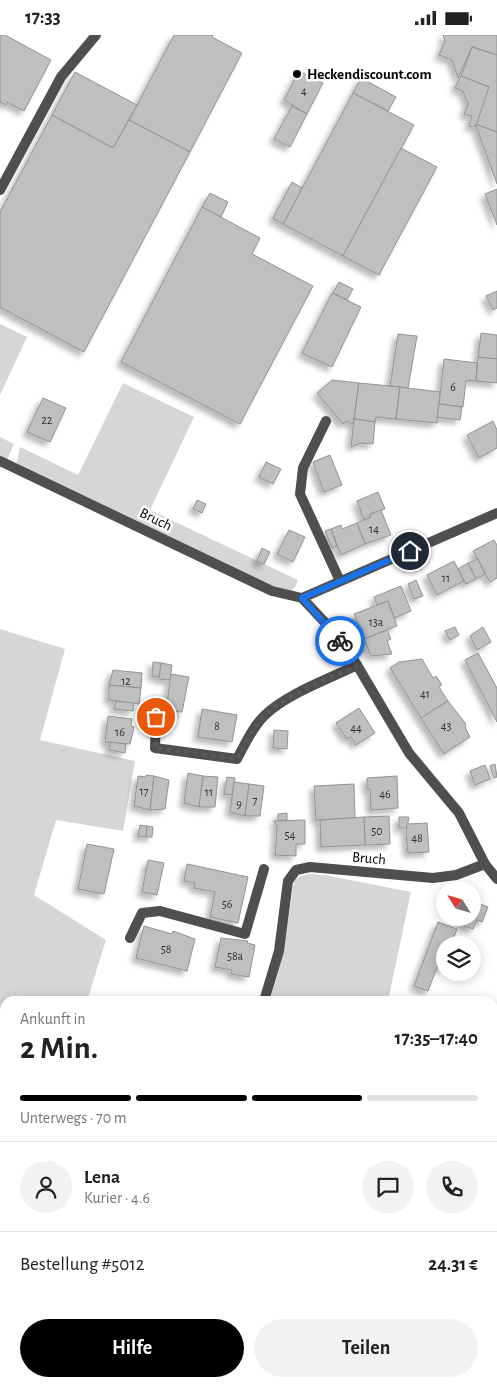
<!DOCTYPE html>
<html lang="de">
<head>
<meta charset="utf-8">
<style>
  :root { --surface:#fff; --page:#f2f2f2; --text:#222; --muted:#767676; --line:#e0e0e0; --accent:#000 }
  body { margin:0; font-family:"Alegreya Sans",sans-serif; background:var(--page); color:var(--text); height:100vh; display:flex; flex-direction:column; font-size:19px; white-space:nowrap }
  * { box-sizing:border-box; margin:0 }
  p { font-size:16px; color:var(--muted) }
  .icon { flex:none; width:28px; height:28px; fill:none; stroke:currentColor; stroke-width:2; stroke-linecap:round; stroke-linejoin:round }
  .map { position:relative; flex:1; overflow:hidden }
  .drawer { position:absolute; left:0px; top:961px; width:498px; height:391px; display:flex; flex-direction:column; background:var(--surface); border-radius:15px 15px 0 0; box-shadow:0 2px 12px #0003 }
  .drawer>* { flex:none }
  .needle { width:32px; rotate:307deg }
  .tools { position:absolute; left:436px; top:846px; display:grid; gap:10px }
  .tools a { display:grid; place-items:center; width:45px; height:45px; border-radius:50%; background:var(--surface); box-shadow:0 2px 12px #0003; font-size:25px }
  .pin { position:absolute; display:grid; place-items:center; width:42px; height:42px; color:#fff; margin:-21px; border:2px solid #fff; border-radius:50%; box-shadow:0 1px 5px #0007 }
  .courier { position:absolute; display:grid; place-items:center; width:50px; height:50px; margin:-25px; border:4px solid #1a73e8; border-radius:50%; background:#fff; color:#222; box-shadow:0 1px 6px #0007 }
  .overview em { font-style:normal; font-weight:700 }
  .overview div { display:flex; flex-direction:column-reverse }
  .overview { display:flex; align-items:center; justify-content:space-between; height:85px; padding:0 20px }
  h1 { font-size:32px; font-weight:700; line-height:38px }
  .bar { display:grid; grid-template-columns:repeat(4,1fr); gap:8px 5px; align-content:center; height:60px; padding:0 20px }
  .bar i { height:6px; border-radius:4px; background:var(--line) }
  .bar .current { background:var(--accent) }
  .bar p { grid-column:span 4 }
  .line { display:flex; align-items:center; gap:12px; padding:0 20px; border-top:1px solid var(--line) }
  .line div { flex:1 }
  .round { display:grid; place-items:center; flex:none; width:52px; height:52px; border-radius:26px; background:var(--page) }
  .cta { display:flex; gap:10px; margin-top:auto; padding:10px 20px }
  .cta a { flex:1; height:58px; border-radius:30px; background:var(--accent); color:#fff; font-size:20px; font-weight:700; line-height:58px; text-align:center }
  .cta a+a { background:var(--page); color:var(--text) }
  .status { display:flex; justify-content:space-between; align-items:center; height:35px; padding:0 25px; background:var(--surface); direction:ltr }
  .status svg { height:14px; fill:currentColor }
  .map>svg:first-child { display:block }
</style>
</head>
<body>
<div class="status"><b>17:33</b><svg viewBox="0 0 49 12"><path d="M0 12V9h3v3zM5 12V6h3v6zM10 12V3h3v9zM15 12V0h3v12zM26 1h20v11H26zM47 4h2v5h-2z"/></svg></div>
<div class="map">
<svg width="497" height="1352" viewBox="0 0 497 1352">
  <defs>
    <filter id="shadow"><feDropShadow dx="-4.5" dy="4.5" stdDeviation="2.5" flood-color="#0004"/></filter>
  </defs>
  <rect width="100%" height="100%" fill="#fff"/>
  <g fill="#d6d6d6">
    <path d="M0 289 27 302 0 360Z"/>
    <path d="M123 348 194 382 150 475 298 545C294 557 290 558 278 557L16 430 20 412 78 440Z"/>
    <path d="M0 402 14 409 7 425H0Z"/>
    <path d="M0 594 65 614 40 705 135 726 123 796 56 785 34 860 106 905 87 966H5V1348H492V1056L497 1054V1352H0Z"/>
    <path d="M308 839 325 840 411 857 388 966H270L284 916 294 846 299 842Z"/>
  </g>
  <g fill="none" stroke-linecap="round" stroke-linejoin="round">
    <path stroke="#9d9d9d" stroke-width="5.5" d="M350 1352 351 1348"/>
  </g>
  <g fill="#bfbfbf" stroke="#939393" filter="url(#shadow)">
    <path d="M0 0H5L51 25 24 76 7 67 6 70 0 67Z"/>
    <path d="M174 0H213L212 2 242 18 190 117 129 85Z"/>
    <path d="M443 0H497V20L472 12 458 43 452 25 439 20 445 6Z"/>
    <path d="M472 12 497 20V97L475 89 489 52 461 41Z"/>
    <path d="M299 36 323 48 307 79 284 65Z"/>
    <path d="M75 37 137 70 113 113 52 80Z"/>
    <path d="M461 41 489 52 476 91 472 92 469 91 472 81 464 79 468 69 463 56 455 53Z"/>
    <path d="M361 43 396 62 388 76 353 58Z"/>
    <path d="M353 58 414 90 343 221 283 189Z"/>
    <path d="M292 71 307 79 290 112 274 104Z"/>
    <path d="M52 80 113 113 129 85 190 117 84 317 0 272V177Z"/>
    <path d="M475 89 497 97V149L476 91Z"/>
    <path d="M401 113 437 132 379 240 343 221Z"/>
    <path d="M292 147 302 153 283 189 273 183Z"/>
    <path d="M497 154V190L485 159Z"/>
    <path d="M210 158 228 167 221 182 202 172Z"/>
    <path d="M202 172 260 203 252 219 313 251 240 389 121 327Z"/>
    <path d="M339 247 353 254 347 265 333 258Z"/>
    <path d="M497 256V273L493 275 486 261Z"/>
    <path d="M332 258 361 272 332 332 302 318Z"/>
    <path d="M481 298 497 300V324L478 322Z"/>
    <path d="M398 299 417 301 408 353 390 351Z"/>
    <path d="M478 322 497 324V348L476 346Z"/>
    <path d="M444 324 477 328 476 346 466 345 463 372 439 369Z"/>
    <path d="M332 345 359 348 353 389 346 386 343 389 317 358Z"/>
    <path d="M359 348 400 352 396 384 376 382 375 387 354 384Z"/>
    <path d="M400 352 440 357 437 388 396 384Z"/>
    <path d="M43 363 66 373 50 407 27 397Z"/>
    <path d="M439 369 462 372 460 385 437 382Z"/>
    <path d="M354 384 375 387 373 409 361 408 351 412Z"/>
    <path d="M493 386 497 395V413L479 423 467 400Z"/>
    <path d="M330 420 342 450 324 457 313 427Z"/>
    <path d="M266 427 281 434 273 449 259 442Z"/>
    <path d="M378 457 385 474 370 479 371 482 364 485 357 466Z"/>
    <path d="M197 465 206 469 202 478 193 474Z"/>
    <path d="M381 475 391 500 365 509 357 488 371 482 370 479Z"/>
    <path d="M357 488 365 509 341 520 331 494 341 490 342 494Z"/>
    <path d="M331 494 337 511 332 513 325 496Z"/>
    <path d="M289 495 305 502 293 527 277 519Z"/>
    <path d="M494 505 497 510V543L490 547 473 516Z"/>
    <path d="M262 513 270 517 264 529 257 526Z"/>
    <path d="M478 524 485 539 476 544 468 528Z"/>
    <path d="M454 526 464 546 437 560 427 540Z"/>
    <path d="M468 528 476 544 466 549 458 534Z"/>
    <path d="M416 545 423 561 414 564 408 549Z"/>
    <path d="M401 551 411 576 394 583 388 566 377 570 374 562Z"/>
    <path d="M388 566 397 591 364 604 354 579Z"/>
    <path d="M455 592 459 600 450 605 445 596Z"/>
    <path d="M483 592 491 607 477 615 470 601Z"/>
    <path d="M387 595 391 604 387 606 392 619 371 621 364 604Z"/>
    <path d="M478 618 497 653V687L465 625Z"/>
    <path d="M422 624 433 643 436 641 442 650 439 652 448 666 421 683 390 633 399 627Z"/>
    <path d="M153 627 161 628 160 642 152 641Z"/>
    <path d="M161 628 172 630 170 645 159 644Z"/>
    <path d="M113 635 142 638 141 653 109 650Z"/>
    <path d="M171 639 189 642 182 677 169 676 170 669H167Z"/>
    <path d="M109 650 141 653 139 669 109 665Z"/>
    <path d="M116 666 134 668 133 676 114 674Z"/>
    <path d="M448 666 466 689 465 692 470 702 444 719 421 683Z"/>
    <path d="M359 673 375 698 356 710 351 702 347 704 336 688Z"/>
    <path d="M202 674 237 680 232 707 198 702Z"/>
    <path d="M108 681 132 684 131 691 134 692 130 709 105 707Z"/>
    <path d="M274 695 288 696 287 714 273 713Z"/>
    <path d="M110 707 126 709 125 718 109 715Z"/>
    <path d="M495 729 497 742 494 743 490 731Z"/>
    <path d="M485 730 490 744 475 750 470 736Z"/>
    <path d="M188 738 203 741 199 772 184 768Z"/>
    <path d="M146 740 154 741 150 775 134 771 138 741 146 742Z"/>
    <path d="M154 741 169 745 165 774 150 775Z"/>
    <path d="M203 741 218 742 215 772H199Z"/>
    <path d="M397 741 398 773 371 775 370 754H367V743Z"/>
    <path d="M227 742 235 743 232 760 224 759Z"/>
    <path d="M234 747 249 749 245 781 230 777Z"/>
    <path d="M249 749 264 751 260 781H245Z"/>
    <path d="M354 749 355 783 316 785 314 751Z"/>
    <path d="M287 778V785L278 786V779Z"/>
    <path d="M389 781 390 809 365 810 364 782Z"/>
    <path d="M364 782 365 810 321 812 320 785Z"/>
    <path d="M399 782H409L407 793H399Z"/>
    <path d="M305 785V809H296V821L275 820 277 791 274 786Z"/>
    <path d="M427 788 429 817 408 818 406 798 407 789Z"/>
    <path d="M140 790 147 791 146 802 138 801Z"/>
    <path d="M147 791 153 792 152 802H146Z"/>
    <path d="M87 809 114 814 104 859 78 854Z"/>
    <path d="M148 825 164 828 157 860 142 857Z"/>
    <path d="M187 829 248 842 238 888 210 882 215 857 194 853 195 848 184 846Z"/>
    <path d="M472 866 488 872 482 887 477 885 473 894 459 889 461 882H472Z"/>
    <path d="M438 887 457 894 451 910H445V927L442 934 437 932 428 956 414 951Z"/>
    <path d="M144 891 172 899 173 896 195 904 187 936 136 923Z"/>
    <path d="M221 903 248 906 247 908 255 910 249 942 231 939 232 935 215 932Z"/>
  </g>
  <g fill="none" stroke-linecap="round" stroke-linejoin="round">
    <g stroke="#4f4f4f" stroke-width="10">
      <path d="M0 155 61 42 96 0"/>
      <path d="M326 386 303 433 300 459 340 546"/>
      <path d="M130 903 142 878 160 876 245 899 264 834"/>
    </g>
    <g stroke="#4f4f4f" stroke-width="10">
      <path d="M0 426 272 556 302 563 333 596 357 630 409 718 459 778 485 829 497 844"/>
      <path d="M302 563 497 478"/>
      <path d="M156 682 155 713 237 724C245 709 252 693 264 681 286 659 329 644 357 630"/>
      <path d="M264 966 279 916 288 846 296 835 310 832 433 843 456 840 485 829"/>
    </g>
  </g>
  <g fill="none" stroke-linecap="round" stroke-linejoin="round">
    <path stroke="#595959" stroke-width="5" stroke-dasharray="0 9" d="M156 682 155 713 237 724C245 709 253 693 264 681 286 659 329 644 357 630L340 606"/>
    <path stroke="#1a73e8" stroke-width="6" d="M340 606 302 563 410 516"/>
  </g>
  <circle fill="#000" stroke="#fff" stroke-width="2" cx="297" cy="39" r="5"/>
  <g text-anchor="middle" stroke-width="5" stroke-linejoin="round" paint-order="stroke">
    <g font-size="12" fill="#303030">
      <text x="304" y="60">4</text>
      <text x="453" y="356">6</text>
      <text x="47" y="389">22</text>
      <text x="374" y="498">14</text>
      <text x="446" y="547">11</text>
      <text x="376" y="591">13a</text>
      <text x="126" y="650">12</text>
      <text x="425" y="663">41</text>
      <text x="217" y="695">8</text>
      <text x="446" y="695">43</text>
      <text x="356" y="697">44</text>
      <text x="120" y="701">16</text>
      <text x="144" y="760">17</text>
      <text x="209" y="761">11</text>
      <text x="385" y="763">46</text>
      <text x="255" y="769">7</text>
      <text x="239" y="773">9</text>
      <text x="377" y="800">50</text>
      <text x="290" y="804">54</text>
      <text x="417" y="807">48</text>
      <text x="227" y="873">56</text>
      <text x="166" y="918">58</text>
      <text x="235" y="925">58a</text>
    </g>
    <g font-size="15" font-weight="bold" fill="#000" stroke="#fff" text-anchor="start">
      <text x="307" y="44">Heckendiscount.com</text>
    </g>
    <g font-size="15" fill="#000" stroke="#fff">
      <text transform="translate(156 484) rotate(26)" y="5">Bruch</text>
      <text transform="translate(369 823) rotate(5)" y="5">Bruch</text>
    </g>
  </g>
</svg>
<div class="tools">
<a><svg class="needle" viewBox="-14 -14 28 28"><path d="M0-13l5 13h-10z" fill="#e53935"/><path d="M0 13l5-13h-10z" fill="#767676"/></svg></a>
<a><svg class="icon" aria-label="layers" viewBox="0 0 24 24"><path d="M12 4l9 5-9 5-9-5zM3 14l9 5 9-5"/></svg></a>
</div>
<div class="pin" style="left:156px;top:682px;background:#ea580c"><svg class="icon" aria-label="bag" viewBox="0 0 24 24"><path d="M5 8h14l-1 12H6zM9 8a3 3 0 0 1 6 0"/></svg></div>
<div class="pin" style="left:410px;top:516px;background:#1f2937"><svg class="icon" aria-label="home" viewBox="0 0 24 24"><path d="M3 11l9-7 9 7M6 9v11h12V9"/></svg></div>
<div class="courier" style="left:340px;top:606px"><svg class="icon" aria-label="bike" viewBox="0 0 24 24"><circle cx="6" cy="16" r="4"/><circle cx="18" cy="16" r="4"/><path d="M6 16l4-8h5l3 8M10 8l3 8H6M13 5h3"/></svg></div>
<section class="drawer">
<div class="overview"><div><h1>2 Min.</h1><p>Ankunft in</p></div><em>17:35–17:40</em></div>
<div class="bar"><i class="current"></i><i class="current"></i><i class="current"></i><i></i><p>Unterwegs · 70 m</p></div>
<div class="line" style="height:90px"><a class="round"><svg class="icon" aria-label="person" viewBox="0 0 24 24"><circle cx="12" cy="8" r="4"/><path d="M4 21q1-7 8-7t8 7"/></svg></a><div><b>Lena</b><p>Kurier · 4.6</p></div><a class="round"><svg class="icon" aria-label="chat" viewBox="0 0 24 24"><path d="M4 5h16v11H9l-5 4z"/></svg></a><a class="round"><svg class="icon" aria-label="phone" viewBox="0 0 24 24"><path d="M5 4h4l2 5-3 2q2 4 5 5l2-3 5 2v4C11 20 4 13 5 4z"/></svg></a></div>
<div class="line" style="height:65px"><div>Bestellung #5012</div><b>24.31 €</b></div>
<div class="cta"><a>Hilfe</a><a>Teilen</a></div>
</section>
</div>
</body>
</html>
